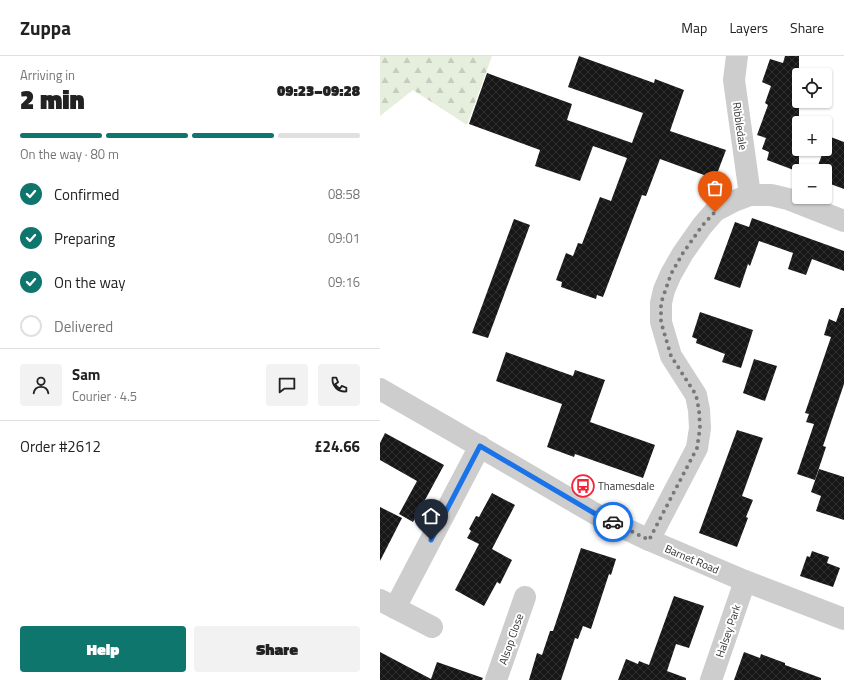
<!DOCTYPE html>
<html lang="en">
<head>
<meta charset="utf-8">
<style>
  :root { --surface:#fff; --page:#f2f2f2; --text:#222; --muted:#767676; --line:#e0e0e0; --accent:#0f766e }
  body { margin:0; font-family:"Titillium Web",sans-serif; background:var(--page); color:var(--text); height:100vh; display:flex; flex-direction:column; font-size:15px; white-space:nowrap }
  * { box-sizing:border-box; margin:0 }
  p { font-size:13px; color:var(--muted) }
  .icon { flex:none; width:22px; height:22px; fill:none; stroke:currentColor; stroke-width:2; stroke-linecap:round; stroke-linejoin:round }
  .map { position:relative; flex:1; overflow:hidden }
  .sheet { display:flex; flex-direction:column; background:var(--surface); width:380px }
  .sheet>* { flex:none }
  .tools { position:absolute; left:412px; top:12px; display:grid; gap:8px }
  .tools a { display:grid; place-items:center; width:40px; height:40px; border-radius:4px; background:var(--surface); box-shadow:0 1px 3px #0004; font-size:20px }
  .pin { position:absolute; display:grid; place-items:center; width:34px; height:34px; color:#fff; margin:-41px -17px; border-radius:50% 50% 50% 0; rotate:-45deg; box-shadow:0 0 4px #0007 }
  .pin .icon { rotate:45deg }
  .courier { position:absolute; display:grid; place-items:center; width:40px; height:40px; margin:-20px; border:3px solid #1a73e8; border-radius:50%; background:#fff; color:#222; box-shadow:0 1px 5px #0007 }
  .headline em { font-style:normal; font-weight:800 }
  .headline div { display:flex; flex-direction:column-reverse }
  .headline { display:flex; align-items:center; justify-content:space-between; height:68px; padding:0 20px }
  h1 { font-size:26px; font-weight:800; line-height:30px }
  .bar { display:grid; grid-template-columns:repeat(4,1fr); gap:6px 4px; align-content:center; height:48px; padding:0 20px }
  .bar i { height:5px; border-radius:3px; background:var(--line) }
  .bar .active { background:var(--accent) }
  .bar p { grid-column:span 4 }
  .line { display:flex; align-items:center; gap:10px; padding:0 20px; border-top:1px solid var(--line) }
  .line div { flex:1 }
  .round { display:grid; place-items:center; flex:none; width:42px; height:42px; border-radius:4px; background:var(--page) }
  ol { padding:0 20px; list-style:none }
  li { display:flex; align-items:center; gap:12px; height:44px }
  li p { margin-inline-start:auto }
  li .icon { padding:4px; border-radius:50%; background:var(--accent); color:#fff; stroke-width:4 }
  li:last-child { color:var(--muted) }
  li i { width:22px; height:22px; border:2px solid var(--line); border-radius:50% }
  .button { display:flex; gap:8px; margin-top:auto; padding:8px 20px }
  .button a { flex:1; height:46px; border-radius:4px; background:var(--accent); color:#fff; font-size:16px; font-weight:800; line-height:46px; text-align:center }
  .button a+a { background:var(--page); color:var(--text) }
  header { display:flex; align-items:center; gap:24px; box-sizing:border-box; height:56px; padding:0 20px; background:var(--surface); border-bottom:1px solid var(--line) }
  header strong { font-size:19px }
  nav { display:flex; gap:22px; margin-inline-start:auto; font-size:14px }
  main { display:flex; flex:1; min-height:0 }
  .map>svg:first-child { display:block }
</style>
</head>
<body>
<header>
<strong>Zuppa</strong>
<nav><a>Map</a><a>Layers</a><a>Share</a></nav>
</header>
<main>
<section class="sheet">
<div class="headline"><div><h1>2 min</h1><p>Arriving in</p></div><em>09:23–09:28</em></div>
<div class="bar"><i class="active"></i><i class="active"></i><i class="active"></i><i></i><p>On the way · 80 m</p></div>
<ol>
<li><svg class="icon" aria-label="check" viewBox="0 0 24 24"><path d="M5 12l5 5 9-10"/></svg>Confirmed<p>08:58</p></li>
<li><svg class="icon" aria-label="check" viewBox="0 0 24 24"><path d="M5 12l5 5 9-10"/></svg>Preparing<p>09:01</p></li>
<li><svg class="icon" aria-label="check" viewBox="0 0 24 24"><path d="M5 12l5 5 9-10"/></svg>On the way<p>09:16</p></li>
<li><i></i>Delivered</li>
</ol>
<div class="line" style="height:72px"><a class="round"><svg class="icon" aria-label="person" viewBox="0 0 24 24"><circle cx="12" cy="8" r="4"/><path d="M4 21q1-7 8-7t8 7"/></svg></a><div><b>Sam</b><p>Courier · 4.5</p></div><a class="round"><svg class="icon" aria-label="chat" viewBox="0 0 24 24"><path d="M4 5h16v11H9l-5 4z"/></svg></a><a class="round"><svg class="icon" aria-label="phone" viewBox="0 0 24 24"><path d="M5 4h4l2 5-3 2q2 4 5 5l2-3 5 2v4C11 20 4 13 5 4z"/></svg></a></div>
<div class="line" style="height:52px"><div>Order #2612</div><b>£24.66</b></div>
<div class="button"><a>Help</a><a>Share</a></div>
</section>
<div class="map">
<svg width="464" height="624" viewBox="0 0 464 624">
  <defs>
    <pattern id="forest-firs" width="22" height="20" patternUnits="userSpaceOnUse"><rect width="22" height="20" fill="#e6eedd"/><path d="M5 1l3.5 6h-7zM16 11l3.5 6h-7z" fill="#c6ccbe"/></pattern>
    <pattern id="building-cross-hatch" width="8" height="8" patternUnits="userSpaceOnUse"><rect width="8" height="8" fill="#171717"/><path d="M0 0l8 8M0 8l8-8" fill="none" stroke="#303030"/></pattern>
  </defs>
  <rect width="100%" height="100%" fill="#fff"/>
  <path fill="url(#forest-firs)" d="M0 0H112L87 69 33 34 0 60Z"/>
  <g fill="url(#building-cross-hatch)">
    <path d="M199 0 274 27 275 23 304 34 290 75 346 94 335 123 280 103 266 140 262 139 223 241 217 239 216 243 181 231 182 226 176 224 186 197 193 200 198 187 202 188 220 141 231 145 247 102 213 90 200 125 155 110 160 94 89 68 107 17 192 48 187 64 252 87 263 57 188 31Z"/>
    <path d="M405 0H419V116L387 104 389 96 382 93 386 82 377 79 388 49 385 47 391 30 382 26 390 3 403 7Z"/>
    <path d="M448 80 464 86V133L445 126V115H436L444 93H445Z"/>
    <path d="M372 162 464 195V215L432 203 426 219 408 213 413 197 379 185 370 210 368 208 360 232 334 223 355 166 369 171Z"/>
    <path d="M134 163 150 169 108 282 92 277Z"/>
    <path d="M461 252H464V328L443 390 446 391 435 424 417 418 434 368 426 366 429 358 425 357 451 281 444 279 449 263 456 266Z"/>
    <path d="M320 256 373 274 361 312 342 306 345 298 316 287 317 283 312 281Z"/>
    <path d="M126 296 193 320 195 314 225 324 210 366 275 389 263 422 195 398 194 401 167 391 182 348 116 325Z"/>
    <path d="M374 303 397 310 385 345 363 337Z"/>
    <path d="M357 374 383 382 362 440 373 444 366 461 368 462 357 491 319 477Z"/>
    <path d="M5 377 64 409 33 466 19 458 37 425 0 404V387Z"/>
    <path d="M439 413 464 421V464L436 455 441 440 431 436Z"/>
    <path d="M112 437 135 449 112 493 132 504 120 528 117 526 104 550 75 534 99 488 87 482 91 475 89 473 96 460 99 461Z"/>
    <path d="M0 451 22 462 0 505Z"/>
    <path d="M201 492 236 503 231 519 229 518 211 573 203 570 198 583 195 582 181 624H149L157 597 162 599 170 575H173Z"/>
    <path d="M432 495 449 501 447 507 460 512 453 531 420 520 427 500 430 501Z"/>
    <path d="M294 540 324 550 309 592 296 588 287 615 306 622V624H238L246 603 258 608 259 605 269 609Z"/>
    <path d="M0 596 51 623 57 606 103 622 102 624H0Z"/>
    <path d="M364 596 380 602 381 598 405 607V609L441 622V624H354Z"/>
  </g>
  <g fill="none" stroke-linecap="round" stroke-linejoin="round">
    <g stroke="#cdcdcd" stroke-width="22">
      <path d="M357 0 354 24 370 139"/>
      <path d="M0 333 73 375 219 460 269 484 365 525 464 563"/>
      <path d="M269 484 317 392 320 372 319 354 316 339 291 300 281 266V247L284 234 291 218 303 197 322 170 335 155 354 145 370 139H391L408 143 464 165"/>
      <path d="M0 544 52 571"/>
      <path d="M15 552 100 390"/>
      <path d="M116 624 145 541"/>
      <path d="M331 624 365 525"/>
    </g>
  </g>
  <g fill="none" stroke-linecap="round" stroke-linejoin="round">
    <path stroke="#787878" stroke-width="4" stroke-dasharray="0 7.2" d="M233 466 269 484 317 392 320 372 319 354 316 339 291 300 281 266V247L291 218 303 197 322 170 335 156"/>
    <path stroke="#1a73e8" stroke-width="5" d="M51 484 100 390 219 460 233 466"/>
  </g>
  <defs>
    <g id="bus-ring" transform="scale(1.15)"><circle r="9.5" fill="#fff" stroke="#f42539" stroke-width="1.5"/><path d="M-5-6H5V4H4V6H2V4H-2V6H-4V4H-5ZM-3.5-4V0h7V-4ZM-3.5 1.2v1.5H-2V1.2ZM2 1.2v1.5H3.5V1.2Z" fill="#f42539"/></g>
  </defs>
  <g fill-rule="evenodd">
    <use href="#bus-ring" x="203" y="430"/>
  </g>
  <g text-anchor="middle" stroke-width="4" stroke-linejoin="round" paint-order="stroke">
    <g font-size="11" fill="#303030" stroke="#fff">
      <text transform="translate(360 70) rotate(82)" y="4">Ribbledale</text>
      <text transform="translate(312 503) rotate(23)" y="4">Barnet Road</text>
      <text transform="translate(348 575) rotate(-71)" y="4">Halsey Park</text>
      <text transform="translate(131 583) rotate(-71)" y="4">Alsop Close</text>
    </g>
    <g font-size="11" fill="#303030" stroke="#fff" text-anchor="start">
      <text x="218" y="434">Thamesdale</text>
    </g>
  </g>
</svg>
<div class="tools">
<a><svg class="icon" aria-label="locate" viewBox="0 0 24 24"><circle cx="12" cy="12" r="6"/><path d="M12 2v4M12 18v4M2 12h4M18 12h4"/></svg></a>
<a>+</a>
<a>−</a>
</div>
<div class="pin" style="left:335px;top:156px;background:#ea580c"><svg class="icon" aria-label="bag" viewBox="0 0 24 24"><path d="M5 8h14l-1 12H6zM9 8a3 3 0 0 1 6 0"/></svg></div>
<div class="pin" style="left:51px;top:484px;background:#1f2937"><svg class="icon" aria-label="home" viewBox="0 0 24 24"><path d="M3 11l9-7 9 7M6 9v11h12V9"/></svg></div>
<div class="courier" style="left:233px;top:466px"><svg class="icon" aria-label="car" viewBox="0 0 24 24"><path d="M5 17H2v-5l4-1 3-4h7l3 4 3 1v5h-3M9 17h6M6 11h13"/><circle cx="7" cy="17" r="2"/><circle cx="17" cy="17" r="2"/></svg></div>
</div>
</main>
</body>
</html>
